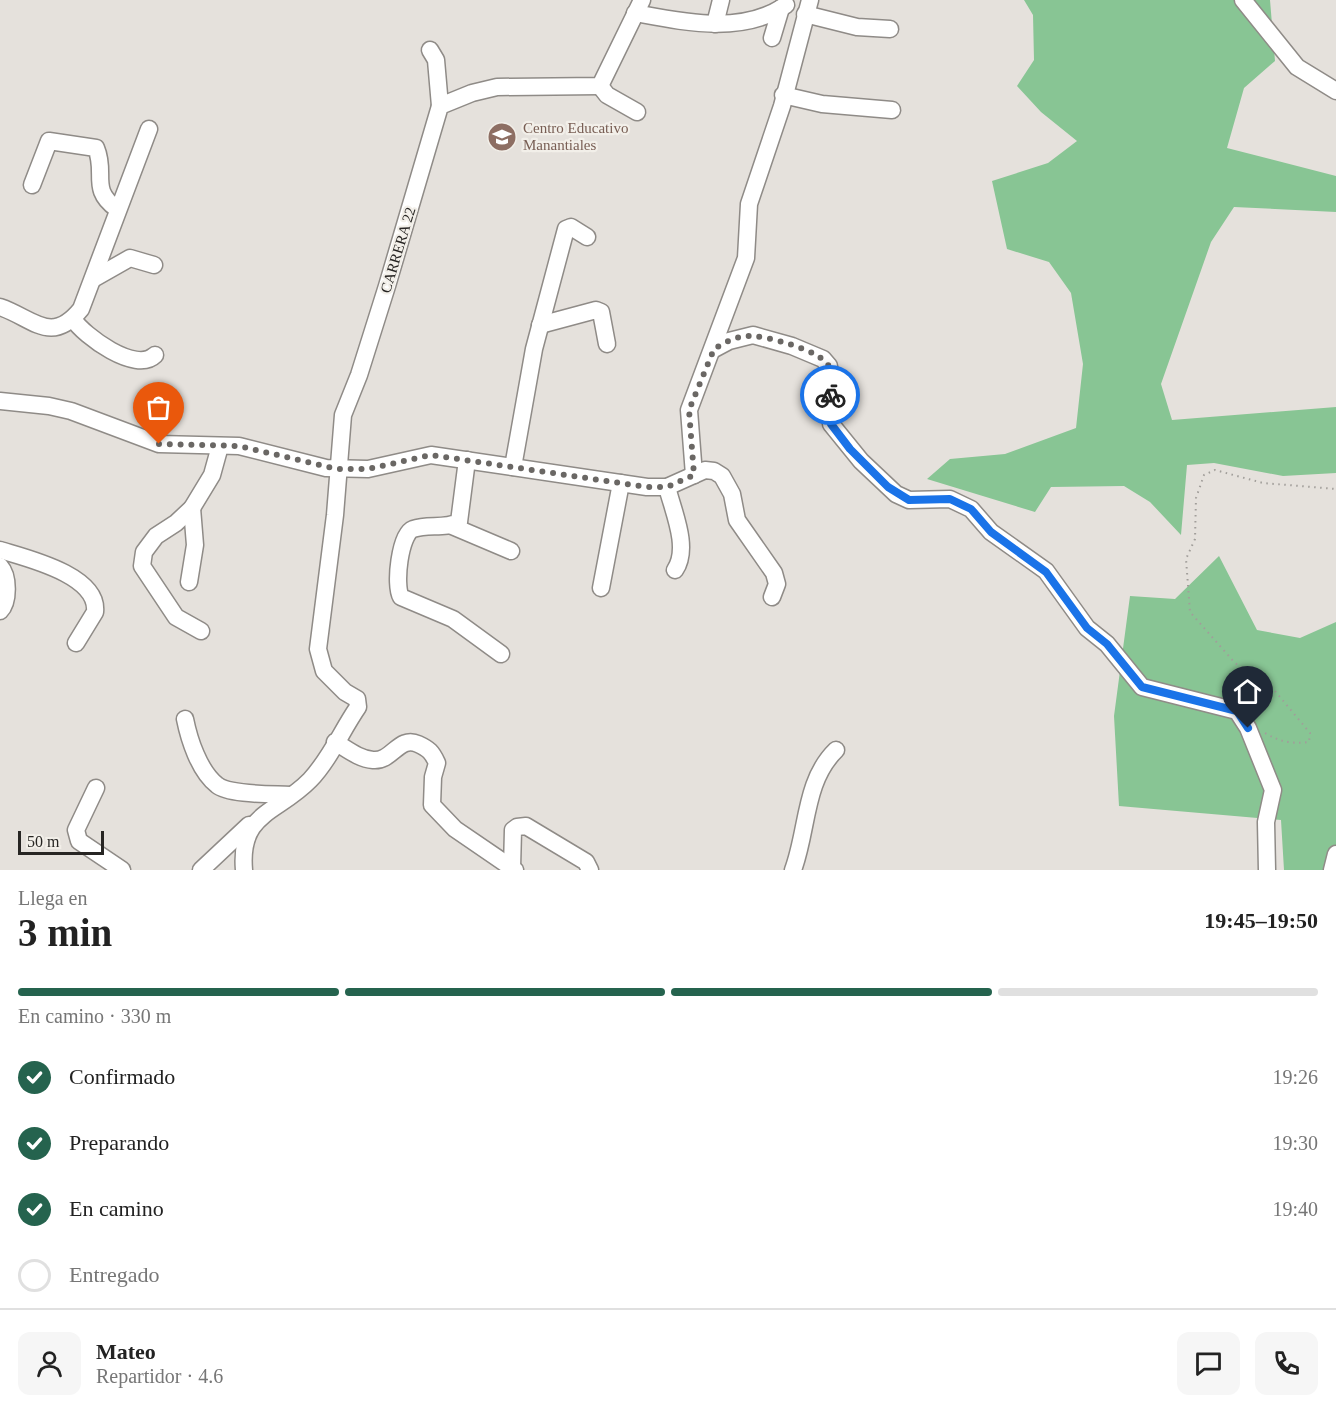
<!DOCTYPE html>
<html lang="es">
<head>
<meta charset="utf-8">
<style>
  :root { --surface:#fff; --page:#f6f6f6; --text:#222; --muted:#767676; --line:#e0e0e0; --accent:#25634e }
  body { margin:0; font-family:"Times New Roman",serif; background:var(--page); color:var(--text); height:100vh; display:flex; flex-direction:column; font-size:22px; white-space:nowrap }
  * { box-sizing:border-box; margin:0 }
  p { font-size:20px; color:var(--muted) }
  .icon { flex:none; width:33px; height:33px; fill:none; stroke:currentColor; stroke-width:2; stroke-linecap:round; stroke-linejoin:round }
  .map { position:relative; height:870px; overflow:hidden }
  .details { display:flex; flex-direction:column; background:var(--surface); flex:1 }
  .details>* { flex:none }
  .scale { position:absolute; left:18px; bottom:15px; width:86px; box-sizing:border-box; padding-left:6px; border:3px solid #272523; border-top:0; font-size:16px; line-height:21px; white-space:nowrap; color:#272523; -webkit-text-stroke:4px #f2efe9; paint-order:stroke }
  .pin { position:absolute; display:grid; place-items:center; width:51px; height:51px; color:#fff; margin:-62px -26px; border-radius:50% 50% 50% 0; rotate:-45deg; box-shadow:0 0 6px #0007 }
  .pin .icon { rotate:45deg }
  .courier { position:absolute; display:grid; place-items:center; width:60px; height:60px; margin:-30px; border:4px solid #1a73e8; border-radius:50%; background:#fff; color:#222; box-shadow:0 2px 8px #0007 }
  .overview em { font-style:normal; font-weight:700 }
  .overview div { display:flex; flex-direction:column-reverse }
  .overview { display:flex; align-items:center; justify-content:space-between; height:102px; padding:0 18px }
  h1 { font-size:39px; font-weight:700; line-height:45px }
  .bar { display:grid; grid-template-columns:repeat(4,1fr); gap:9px 6px; align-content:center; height:72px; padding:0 18px }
  .bar i { height:8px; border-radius:4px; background:var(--line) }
  .bar .selected { background:var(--accent) }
  .bar p { grid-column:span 4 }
  .line { display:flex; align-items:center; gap:15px; padding:0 18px; border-top:2px solid var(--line) }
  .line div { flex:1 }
  .round { display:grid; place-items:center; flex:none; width:63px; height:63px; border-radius:12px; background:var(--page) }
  ol { padding:0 18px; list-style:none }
  li { display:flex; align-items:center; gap:18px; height:66px }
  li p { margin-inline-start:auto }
  li .icon { padding:6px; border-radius:50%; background:var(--accent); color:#fff; stroke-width:4 }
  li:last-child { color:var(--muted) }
  li i { width:33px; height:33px; border:3px solid var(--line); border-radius:50% }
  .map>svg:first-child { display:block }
</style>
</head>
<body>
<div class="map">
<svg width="1336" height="870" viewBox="0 0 1336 870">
  <rect width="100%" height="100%" fill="#e5e1dc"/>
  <g fill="#88c594">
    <path d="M1024 0H1270L1275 61 1244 88 1227 148 1336 176V212L1234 207 1211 242 1161 384 1172 420 1336 407V473L1283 476 1214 463 1187 465 1181 535 1150 502 1124 486 1051 487 1035 512 927 479 950 459 1005 454 1076 428 1083 364 1071 293 1049 262 1007 249 992 181 1048 163 1077 141 1041 112 1017 86 1034 60 1033 15Z"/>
    <path d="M1219 556 1257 630 1300 638 1336 622V870H1284L1281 820 1119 806 1114 716 1130 596 1175 599Z"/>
  </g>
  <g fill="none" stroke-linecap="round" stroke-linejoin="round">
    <g stroke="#8f8b87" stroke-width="19">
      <g id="minor">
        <path d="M1243 0 1297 67 1336 91"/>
        <path d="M635 13C684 22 742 35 786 5"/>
        <path d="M805 14 857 27 890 29"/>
        <path d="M715 24 721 0"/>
        <path d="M772 38 781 8"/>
        <path d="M430 50 436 60 440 106"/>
        <path d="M600 86 607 95 637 112"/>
        <path d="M783 95 822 104 892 110"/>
        <path d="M32 185 49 141 96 148C107 174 89 189 117 209"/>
        <path d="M93 279 130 258 154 265"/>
        <path d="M0 307C33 318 51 346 81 309L149 129"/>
        <path d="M73 319C84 336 136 374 155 355"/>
        <path d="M540 325 596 310 601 312 607 344"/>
        <path d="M714 349 729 341 753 335 792 346 823 359 829 366 831 424 861 461 896 494 909 500 950 499 971 509 991 532 1046 571 1087 628 1107 644 1142 687 1237 711 1248 728 1273 790 1266 822 1267 870"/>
        <path d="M0 401 49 406 71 411 159 444 239 446 326 468 368 469 431 455 647 487H667L705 470 714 471 722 476 732 494 737 520 774 573 777 584 772 597"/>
        <path d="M467 460 459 522C445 529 428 524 413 529 400 534 394 585 401 597L453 619 501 654"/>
        <path d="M513 467 534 349 566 229 571 227 587 237"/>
        <path d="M694 475 689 410 746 258 749 204 782 106 810 0"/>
        <path d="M667 487C673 511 690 548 675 570"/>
        <path d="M452 526 511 551"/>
        <path d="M0 550C26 558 99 575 95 612L76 643"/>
        <path d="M0 566C9 576 9 602 0 611"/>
        <path d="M189 582 195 545 192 508"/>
        <path d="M601 588 621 483"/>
        <path d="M201 631 176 617 142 566 144 552 156 536 176 523 192 508 212 475 220 446"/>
        <path d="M185 719C189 739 199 771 217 785 229 795 273 794 290 795"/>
        <path d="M335 742C347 749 359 759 373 760 392 762 399 735 418 744 429 749 432 752 437 763L433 777 432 805 455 829 515 870"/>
        <path d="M96 788 76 830 79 841 122 870"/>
        <path d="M512 868 513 830 517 827 526 826 586 862 590 870"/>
        <path d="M201 870 249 825"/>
        <path d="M244 870C239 812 277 814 310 780 330 759 342 730 358 707L357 699 345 692 324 671 318 649 335 515 343 415 359 375 387 286 440 106 472 93 497 87 600 86 642 0"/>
        <path d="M793 870C808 830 804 781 836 750"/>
        <path d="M1332 870 1336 854"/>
      </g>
    </g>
    <path stroke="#a19e9a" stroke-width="2" stroke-dasharray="1.5 4.5" stroke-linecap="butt" d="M1265 733C1280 742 1292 744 1309 742L1310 733 1275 691 1235 663 1190 612 1186 559 1195 539 1196 498 1204 475 1215 470 1263 483 1336 489"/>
    <use href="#minor" stroke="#fff" stroke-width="16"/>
  </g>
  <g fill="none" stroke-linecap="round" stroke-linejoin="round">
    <path stroke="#6a6764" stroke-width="6" stroke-dasharray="0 10.8" d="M159 444 239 446 337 469H368L431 455 647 487H667L694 475 689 410 714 349C724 343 736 336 748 336 764 335 824 351 829 367 832 375 830 387 830 395"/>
    <path stroke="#1a73e8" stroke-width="8" d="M830 395 831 424 850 449 888 487 909 500 950 499 971 509 991 532 1046 572 1087 628 1107 644 1142 687 1237 711 1248 728"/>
  </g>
  <defs>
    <g id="school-disc" transform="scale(1.5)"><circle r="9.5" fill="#8d6e63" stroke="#f2efe9"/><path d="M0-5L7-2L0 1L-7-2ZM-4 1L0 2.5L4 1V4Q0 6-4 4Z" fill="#fff"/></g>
  </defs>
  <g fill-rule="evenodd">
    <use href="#school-disc" x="502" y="137"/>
  </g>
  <g text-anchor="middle" stroke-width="4.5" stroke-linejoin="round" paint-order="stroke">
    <g font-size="15" fill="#785e54" stroke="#f2efe9" text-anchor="start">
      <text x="523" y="133">Centro Educativo<tspan x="523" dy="17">Manantiales</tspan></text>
    </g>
    <g font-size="15" fill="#272523" stroke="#f2efe9">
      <text transform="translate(398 250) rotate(-73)" y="5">CARRERA 22</text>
    </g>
  </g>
</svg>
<div class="scale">50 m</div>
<div class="pin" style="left:159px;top:444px;background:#ea580c"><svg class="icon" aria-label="bag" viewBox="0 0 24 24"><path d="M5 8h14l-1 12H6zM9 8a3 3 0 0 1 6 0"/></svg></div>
<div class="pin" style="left:1248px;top:728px;background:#1f2937"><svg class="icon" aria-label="home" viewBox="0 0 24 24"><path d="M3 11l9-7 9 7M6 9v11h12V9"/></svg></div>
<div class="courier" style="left:830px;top:395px"><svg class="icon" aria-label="bike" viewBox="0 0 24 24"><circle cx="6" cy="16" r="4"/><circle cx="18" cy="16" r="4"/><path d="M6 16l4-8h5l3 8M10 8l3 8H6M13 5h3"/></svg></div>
</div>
<section class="details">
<div class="overview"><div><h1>3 min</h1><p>Llega en</p></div><em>19:45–19:50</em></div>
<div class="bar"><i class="selected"></i><i class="selected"></i><i class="selected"></i><i></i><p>En camino · 330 m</p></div>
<ol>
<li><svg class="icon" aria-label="check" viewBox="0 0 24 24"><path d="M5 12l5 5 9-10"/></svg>Confirmado<p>19:26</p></li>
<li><svg class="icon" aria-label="check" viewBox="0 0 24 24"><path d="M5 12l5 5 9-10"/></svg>Preparando<p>19:30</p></li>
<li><svg class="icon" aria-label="check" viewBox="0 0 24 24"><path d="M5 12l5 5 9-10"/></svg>En camino<p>19:40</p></li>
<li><i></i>Entregado</li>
</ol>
<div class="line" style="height:108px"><a class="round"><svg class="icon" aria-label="person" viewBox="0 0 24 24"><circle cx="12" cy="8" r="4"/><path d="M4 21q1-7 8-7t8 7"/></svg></a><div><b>Mateo</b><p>Repartidor · 4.6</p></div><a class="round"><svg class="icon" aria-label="chat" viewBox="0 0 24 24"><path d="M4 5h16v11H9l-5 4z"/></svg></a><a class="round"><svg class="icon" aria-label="phone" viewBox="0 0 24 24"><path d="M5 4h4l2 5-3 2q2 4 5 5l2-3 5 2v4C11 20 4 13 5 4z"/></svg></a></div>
</section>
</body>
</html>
